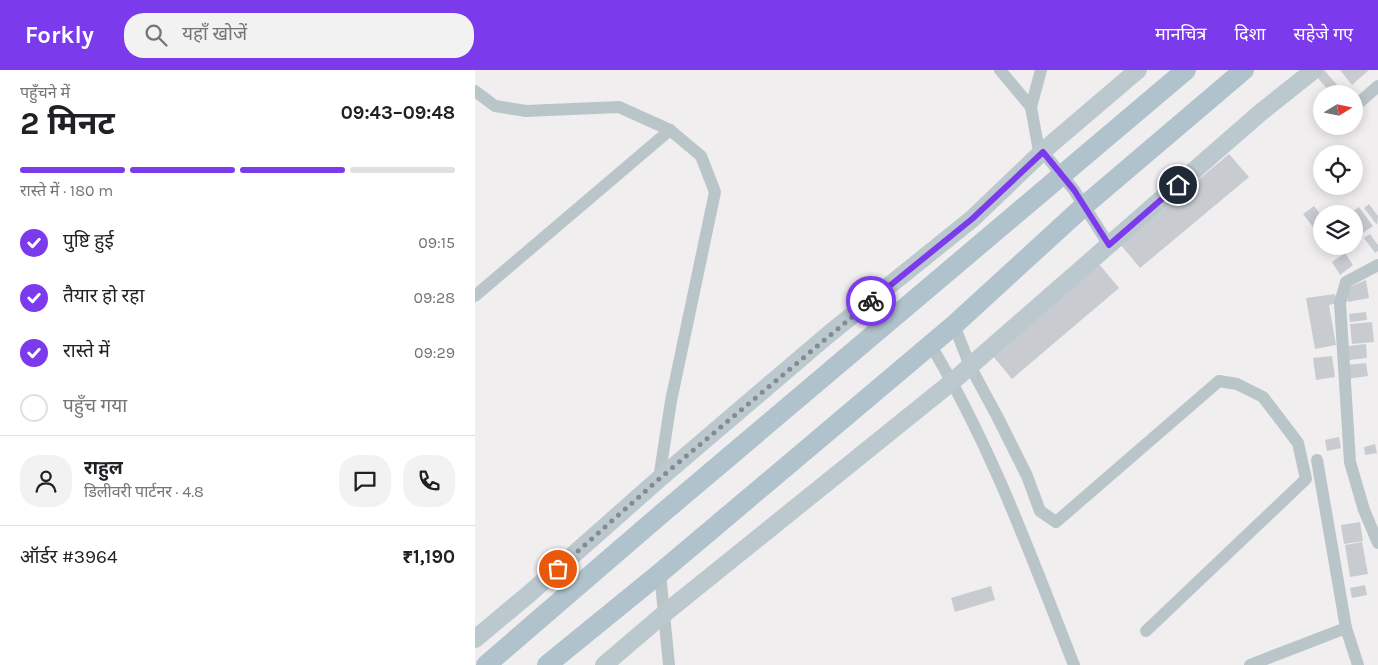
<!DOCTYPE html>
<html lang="hi">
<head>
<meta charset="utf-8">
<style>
  :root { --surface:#fff; --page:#f2f2f2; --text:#202124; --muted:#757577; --line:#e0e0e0; --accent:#7c3aed }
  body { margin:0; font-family:Karla,"Noto Sans Devanagari",sans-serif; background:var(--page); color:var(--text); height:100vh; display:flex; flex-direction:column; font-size:19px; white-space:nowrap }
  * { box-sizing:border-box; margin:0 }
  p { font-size:16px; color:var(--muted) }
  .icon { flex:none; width:28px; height:28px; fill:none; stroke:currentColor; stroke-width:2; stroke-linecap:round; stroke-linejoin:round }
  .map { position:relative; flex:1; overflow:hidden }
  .details { display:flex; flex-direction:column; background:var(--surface); width:475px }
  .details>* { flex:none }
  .needle { width:32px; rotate:80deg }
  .fabs { position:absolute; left:838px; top:15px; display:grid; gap:10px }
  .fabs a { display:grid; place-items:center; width:50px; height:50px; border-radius:50%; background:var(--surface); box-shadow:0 2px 12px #0003; font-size:25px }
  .pin { position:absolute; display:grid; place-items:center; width:42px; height:42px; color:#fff; margin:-21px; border:2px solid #fff; border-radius:50%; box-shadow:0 1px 5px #0007 }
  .courier { position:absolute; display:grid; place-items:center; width:50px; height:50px; margin:-25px; border:4px solid #7c3aed; border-radius:50%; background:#fff; color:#222; box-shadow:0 1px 6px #0007 }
  .summary em { font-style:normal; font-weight:700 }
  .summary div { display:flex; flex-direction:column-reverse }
  .summary { display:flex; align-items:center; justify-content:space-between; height:85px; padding:0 20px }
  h1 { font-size:32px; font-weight:700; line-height:38px }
  .bar { display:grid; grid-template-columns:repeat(4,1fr); gap:8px 5px; align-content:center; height:60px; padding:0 20px }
  .bar i { height:6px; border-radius:4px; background:var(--line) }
  .bar .selected { background:var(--accent) }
  .bar p { grid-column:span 4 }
  .line { display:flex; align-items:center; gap:12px; padding:0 20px; border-top:1px solid var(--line) }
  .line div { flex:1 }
  .round { display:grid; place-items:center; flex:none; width:52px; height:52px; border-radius:20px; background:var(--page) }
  ol { padding:0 20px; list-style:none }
  li { display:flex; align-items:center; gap:15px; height:55px }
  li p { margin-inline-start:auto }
  li .icon { padding:5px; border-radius:50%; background:var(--accent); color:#fff; stroke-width:4 }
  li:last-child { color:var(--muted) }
  li i { width:28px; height:28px; border:2px solid var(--line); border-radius:50% }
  header { display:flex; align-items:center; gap:30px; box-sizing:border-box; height:70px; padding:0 25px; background:var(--accent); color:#fff }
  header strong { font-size:24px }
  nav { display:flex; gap:28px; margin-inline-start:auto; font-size:18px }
  .search { width:350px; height:45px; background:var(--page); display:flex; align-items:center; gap:12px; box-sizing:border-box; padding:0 18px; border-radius:20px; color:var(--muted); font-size:19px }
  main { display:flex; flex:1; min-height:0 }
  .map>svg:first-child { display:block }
</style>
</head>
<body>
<header>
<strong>Forkly</strong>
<div class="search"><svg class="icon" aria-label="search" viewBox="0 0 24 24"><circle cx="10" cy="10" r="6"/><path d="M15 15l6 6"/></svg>यहाँ खोजें</div>
<nav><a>मानचित्र</a><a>दिशा</a><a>सहेजे गए</a></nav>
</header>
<main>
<section class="details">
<div class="summary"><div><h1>2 मिनट</h1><p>पहुँचने में</p></div><em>09:43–09:48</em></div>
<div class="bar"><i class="selected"></i><i class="selected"></i><i class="selected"></i><i></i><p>रास्ते में · 180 m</p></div>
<ol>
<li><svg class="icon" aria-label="check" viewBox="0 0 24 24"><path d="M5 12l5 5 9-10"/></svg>पुष्टि हुई<p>09:15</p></li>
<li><svg class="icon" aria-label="check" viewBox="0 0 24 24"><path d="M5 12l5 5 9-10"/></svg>तैयार हो रहा<p>09:28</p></li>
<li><svg class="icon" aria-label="check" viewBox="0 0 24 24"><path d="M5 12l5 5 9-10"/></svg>रास्ते में<p>09:29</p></li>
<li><i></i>पहुँच गया</li>
</ol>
<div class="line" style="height:90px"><a class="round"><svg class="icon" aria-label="person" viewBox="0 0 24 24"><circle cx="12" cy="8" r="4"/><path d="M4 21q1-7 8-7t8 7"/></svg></a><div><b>राहुल</b><p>डिलीवरी पार्टनर · 4.8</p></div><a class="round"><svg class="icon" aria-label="chat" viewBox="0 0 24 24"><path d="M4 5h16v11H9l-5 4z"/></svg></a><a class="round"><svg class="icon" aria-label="phone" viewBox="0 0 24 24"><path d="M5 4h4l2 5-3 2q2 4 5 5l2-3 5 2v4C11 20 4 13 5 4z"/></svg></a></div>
<div class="line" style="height:65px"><div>ऑर्डर #3964</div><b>₹1,190</b></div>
</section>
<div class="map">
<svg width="903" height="595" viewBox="0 0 903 595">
  <rect width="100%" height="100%" fill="#f0eeee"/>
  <g fill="#c8ccd0">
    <path d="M847 0H849L863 16 856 23 841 6Z"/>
    <path d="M865 0H894L877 15Z"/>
    <path d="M754 84 774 107 665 198 646 175Z"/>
    <path d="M894 134 903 146 902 155 889 138Z"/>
    <path d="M839 136 846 145V151L838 157 828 144Z"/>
    <path d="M884 137 898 156 886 164 879 153V144H874Z"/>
    <path d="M895 164 903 175V181L900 183 889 168Z"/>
    <path d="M870 183 878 195 865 205 857 192Z"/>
    <path d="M624 194 644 218 537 309 517 285Z"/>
    <path d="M891 210 894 228 873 232 870 219Z"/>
    <path d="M860 224 862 233 854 235 861 275 840 279 831 228Z"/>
    <path d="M891 242 892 250 875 252 874 244Z"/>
    <path d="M897 252 899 272 877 274 875 254Z"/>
    <path d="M891 274 892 288 874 290 873 276Z"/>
    <path d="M857 286 860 307 841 310 838 288Z"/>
    <path d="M891 293 893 306 872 309 870 295Z"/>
    <path d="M864 367 866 378 852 381 850 370Z"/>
    <path d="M900 374 902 383 890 385 889 377Z"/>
    <path d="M885 452 888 471 869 474 866 455Z"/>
    <path d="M887 472 893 504 875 507 870 475Z"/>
    <path d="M890 515 892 525 877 528 875 518Z"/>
    <path d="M516 516 520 530 480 542 476 528Z"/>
  </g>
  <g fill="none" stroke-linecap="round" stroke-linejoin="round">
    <g stroke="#bac5ca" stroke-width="12">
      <path d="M525 0 556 37"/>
      <path d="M566 0 556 37 563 76 599 120 634 175"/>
      <path d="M0 21 20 36 51 41 144 37 195 60 226 86 240 122 196 331 184 409"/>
      <path d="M886 31 903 16"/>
      <path d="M903 195 871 212 865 233 875 392 889 440 903 473"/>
      <path d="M0 226 195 60"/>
      <path d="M479 255 495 296 522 346 552 406 565 441 581 452 744 311 762 314 788 327 823 373 831 409 671 561"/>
      <path d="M455 274C516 375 556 486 599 595"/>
      <path d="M842 390 871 558 883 595"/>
      <path d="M185 503 194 595"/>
      <path d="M775 595 871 558"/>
    </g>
    <g stroke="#bbc8ce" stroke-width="18">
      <path d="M0 569 54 524 184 409 354 264 497 149 568 81 663 0"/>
      <path d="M129 595 190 543 478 311 785 43 839 0"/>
    </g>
    <g stroke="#b0c2cb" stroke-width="20">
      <path d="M11 595 191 440 711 0"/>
      <path d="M72 595 185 503 479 255 609 136 769 0"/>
    </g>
  </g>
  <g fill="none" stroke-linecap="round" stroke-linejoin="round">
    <path stroke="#838b8e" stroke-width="5" stroke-dasharray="0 9" d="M83 499 184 409 396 231"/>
    <path stroke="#7c3aed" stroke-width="6" d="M396 231 497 149 568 82 599 120 634 175 703 115"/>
  </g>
</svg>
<div class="fabs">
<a><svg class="needle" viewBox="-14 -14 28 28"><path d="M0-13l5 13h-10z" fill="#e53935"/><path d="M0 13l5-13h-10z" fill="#757577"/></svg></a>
<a><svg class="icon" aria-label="locate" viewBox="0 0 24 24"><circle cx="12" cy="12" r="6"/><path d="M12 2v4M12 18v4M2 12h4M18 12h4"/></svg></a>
<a><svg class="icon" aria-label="layers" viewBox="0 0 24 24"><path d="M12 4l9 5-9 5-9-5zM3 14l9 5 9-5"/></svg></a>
</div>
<div class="pin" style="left:83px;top:499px;background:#ea580c"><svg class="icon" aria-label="bag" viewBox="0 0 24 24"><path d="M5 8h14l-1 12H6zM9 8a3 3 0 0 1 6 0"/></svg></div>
<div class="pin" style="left:703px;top:115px;background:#1f2937"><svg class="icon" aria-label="home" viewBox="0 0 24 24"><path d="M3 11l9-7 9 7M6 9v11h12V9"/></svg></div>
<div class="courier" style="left:396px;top:231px"><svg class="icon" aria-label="bike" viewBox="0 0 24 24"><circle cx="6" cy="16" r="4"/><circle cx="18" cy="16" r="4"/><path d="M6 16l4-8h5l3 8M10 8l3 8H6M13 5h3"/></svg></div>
</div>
</main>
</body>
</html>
